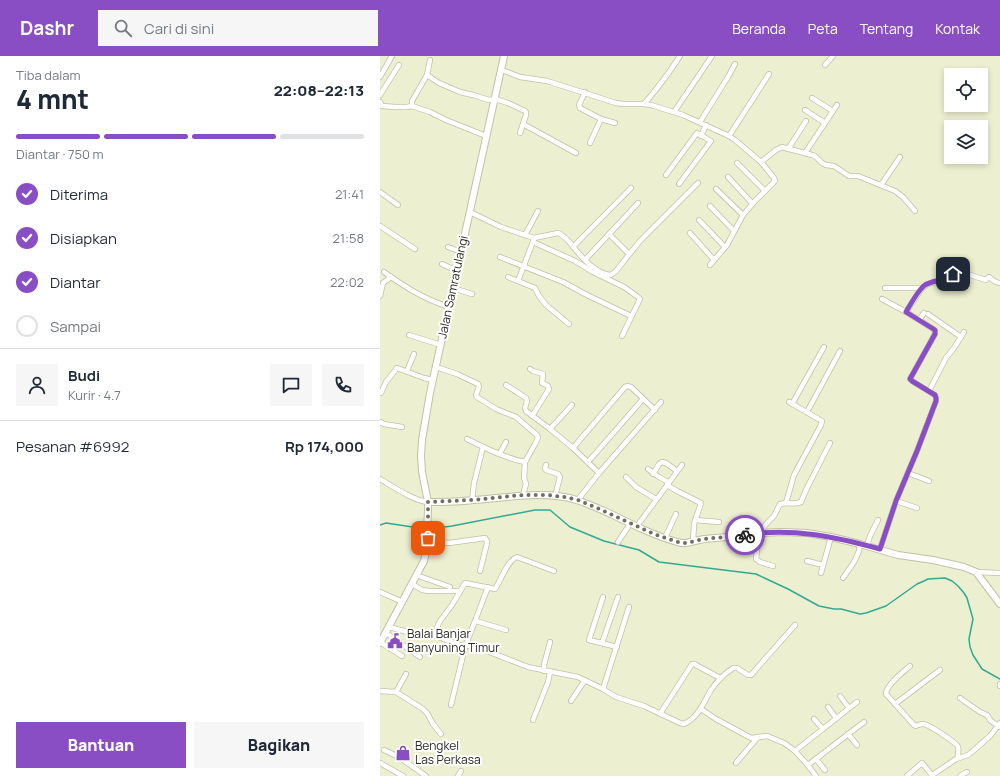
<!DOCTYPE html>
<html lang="id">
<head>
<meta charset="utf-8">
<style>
  :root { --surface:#fff; --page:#f6f6f7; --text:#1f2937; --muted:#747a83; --line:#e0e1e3; --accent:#8a4ec4 }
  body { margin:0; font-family:Manrope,sans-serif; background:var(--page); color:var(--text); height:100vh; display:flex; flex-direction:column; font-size:15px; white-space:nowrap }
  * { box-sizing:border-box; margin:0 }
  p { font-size:13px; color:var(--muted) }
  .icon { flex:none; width:22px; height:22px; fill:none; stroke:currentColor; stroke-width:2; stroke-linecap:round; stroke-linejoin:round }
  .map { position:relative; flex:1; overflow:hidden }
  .drawer { display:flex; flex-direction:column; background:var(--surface); width:380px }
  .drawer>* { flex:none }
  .buttons { position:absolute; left:564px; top:12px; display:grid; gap:8px }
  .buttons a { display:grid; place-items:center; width:44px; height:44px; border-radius:0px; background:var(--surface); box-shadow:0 2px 6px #0003; font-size:20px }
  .pin { position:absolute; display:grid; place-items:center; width:34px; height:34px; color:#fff; margin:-17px; border-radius:8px; box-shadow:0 2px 6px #0006 }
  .courier { position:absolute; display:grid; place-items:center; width:40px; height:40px; margin:-20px; border:3px solid #8a4ec4; border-radius:50%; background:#fff; color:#222; box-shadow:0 1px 5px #0007 }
  .head em { font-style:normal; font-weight:800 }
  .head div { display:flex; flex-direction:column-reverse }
  .head { display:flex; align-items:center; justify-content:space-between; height:68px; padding:0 16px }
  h1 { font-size:26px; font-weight:800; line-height:30px }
  .bar { display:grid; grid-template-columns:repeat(4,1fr); gap:6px 4px; align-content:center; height:48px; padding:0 16px }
  .bar i { height:5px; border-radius:3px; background:var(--line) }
  .bar .current { background:var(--accent) }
  .bar p { grid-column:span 4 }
  .line { display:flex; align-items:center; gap:10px; padding:0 16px; border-top:1px solid var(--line) }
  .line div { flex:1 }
  .round { display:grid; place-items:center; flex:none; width:42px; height:42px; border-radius:0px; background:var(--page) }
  ol { padding:0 16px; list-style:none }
  li { display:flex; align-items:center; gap:12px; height:44px }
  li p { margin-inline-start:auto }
  li .icon { padding:4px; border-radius:50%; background:var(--accent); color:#fff; stroke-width:4 }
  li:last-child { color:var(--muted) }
  li i { width:22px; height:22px; border:2px solid var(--line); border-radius:50% }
  .button { display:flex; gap:8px; margin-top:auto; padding:8px 16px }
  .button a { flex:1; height:46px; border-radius:0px; background:var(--accent); color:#fff; font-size:16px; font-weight:800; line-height:46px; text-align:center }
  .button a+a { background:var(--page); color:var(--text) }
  header { display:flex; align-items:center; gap:24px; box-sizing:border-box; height:56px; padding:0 20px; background:var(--accent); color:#fff }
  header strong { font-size:19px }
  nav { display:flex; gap:22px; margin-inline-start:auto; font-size:14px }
  .search { width:280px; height:36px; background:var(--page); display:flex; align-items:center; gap:10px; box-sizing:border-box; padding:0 14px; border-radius:0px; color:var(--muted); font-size:15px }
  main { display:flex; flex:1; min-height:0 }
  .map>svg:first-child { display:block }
</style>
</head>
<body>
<header>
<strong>Dashr</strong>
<div class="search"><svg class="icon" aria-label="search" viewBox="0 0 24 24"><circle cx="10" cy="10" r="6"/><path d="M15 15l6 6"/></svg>Cari di sini</div>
<nav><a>Beranda</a><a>Peta</a><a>Tentang</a><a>Kontak</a></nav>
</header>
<main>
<section class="drawer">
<div class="head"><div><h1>4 mnt</h1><p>Tiba dalam</p></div><em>22:08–22:13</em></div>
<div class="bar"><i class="current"></i><i class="current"></i><i class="current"></i><i></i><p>Diantar · 750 m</p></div>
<ol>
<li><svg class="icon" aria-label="check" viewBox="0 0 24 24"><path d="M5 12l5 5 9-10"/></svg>Diterima<p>21:41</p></li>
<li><svg class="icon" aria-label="check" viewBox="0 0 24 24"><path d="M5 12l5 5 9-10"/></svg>Disiapkan<p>21:58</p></li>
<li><svg class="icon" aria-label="check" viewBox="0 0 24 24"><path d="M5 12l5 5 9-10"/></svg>Diantar<p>22:02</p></li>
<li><i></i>Sampai</li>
</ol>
<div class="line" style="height:72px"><a class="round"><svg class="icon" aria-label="person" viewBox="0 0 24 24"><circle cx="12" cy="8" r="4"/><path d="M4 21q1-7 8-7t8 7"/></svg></a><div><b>Budi</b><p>Kurir · 4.7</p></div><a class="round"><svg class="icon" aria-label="chat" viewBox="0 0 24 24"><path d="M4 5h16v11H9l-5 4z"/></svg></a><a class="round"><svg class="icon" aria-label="phone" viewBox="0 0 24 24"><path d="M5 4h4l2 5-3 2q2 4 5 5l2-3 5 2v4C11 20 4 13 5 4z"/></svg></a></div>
<div class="line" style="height:52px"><div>Pesanan #6992</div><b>Rp 174,000</b></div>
<div class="button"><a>Bantuan</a><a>Bagikan</a></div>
</section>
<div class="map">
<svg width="620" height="720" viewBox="0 0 620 720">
  <rect width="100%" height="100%" fill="#edefd1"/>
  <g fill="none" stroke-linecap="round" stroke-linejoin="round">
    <g stroke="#30aa92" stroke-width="1.5">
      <path d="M0 469 6 467 46 473"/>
      <path d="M50 473 72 470 155 454H170L190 471 224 485 259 494 279 506 376 518 408 533 439 550 454 553H461L480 558 486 557 506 550 537 528 544 525 548 523 565 522 572 525 578 530 584 537 587 542 593 563 589 583 590 591 593 599 602 613 620 623"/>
    </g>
    <g stroke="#c0c2a5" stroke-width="6">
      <g id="street">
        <path d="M445 9 453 0"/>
        <path d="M122 14 140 21 167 25 236 47 243 48H264L271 49 303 59 349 80 355 84 381 106 396 94 402 91 432 99 435 100 442 107 446 109 454 110 469 120H478L515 135 523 141 535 155"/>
        <path d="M47 19 59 27 80 36 93 39 109 44 115 43 128 47 145 55 146 56V59L140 77"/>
        <path d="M0 21 12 0"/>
        <path d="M205 36 199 49 200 52 221 63 235 67"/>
        <path d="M0 39 19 9"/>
        <path d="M432 42 453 55"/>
        <path d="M0 46 2 50 15 51H27L32 50 50 56 66 64 106 80"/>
        <path d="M264 48C277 33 289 17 300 0"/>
        <path d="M32 50V45L47 19 50 4"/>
        <path d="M425 54 445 67"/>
        <path d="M294 56 332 0"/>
        <path d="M320 66 348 21 355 8"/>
        <path d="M143 68 196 97"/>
        <path d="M321 80 326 69"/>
        <path d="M349 80 389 18"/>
        <path d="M210 87 221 63"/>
        <path d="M408 93 426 65"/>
        <path d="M425 97 457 49"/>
        <path d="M357 107 385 135"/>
        <path d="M286 119 317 77 331 85 299 128"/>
        <path d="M348 121 372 147"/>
        <path d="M501 129 520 101"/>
        <path d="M336 133 363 159"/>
        <path d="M0 136 18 149"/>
        <path d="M330 150 354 175"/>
        <path d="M90 156 121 171 154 182 178 177C184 179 188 185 192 189 201 201 216 218 231 219L236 215 260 185 318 127"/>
        <path d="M319 164 345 191"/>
        <path d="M0 170 35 193"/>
        <path d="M310 177 334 204"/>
        <path d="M229 178 249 198"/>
        <path d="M145 179 158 155"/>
        <path d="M153 186 195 205 213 216 244 231 258 241 260 243 259 245 242 280"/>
        <path d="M68 191 81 196"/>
        <path d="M193 191 251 132"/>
        <path d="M120 201 183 226 207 239 251 260"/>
        <path d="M205 204 258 147"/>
        <path d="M62 208 77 215"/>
        <path d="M330 209 347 189 363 159 375 145 395 125 394 122 381 106"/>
        <path d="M4 216C25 231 44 243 69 251"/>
        <path d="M128 221 155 232 159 240 166 249 189 268"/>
        <path d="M138 225 154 183"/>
        <path d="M73 232 92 238"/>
        <path d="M505 232H542"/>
        <path d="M0 240 3 227 11 221"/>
        <path d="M526 256 542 232 548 228 566 223 574 218 584 220 590 219 606 224 609 221 614 225 619 227"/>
        <path d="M548 258 581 281"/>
        <path d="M539 264 544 257"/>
        <path d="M29 279 61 289"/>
        <path d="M56 311 77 318 98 328 99 331 96 339 97 341 116 353 136 361 157 379 158 382 155 388 145 406 144 422 146 428 143 439"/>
        <path d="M150 313 153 315 163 318 162 327 168 330 169 333 152 360"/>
        <path d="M27 315 34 298"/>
        <path d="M126 329 146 342 147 345 145 352 146 355 170 373 193 392 219 417"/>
        <path d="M549 335 566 302 574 292 584 276"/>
        <path d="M0 337H1L6 326 17 312 44 322 53 324"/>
        <path d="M412 348 444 291"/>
        <path d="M427 356 460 295"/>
        <path d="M0 366 4 368 22 371"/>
        <path d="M170 373 192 349"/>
        <path d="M87 383C105 392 125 402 145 406"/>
        <path d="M193 392 245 331 247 330 251 331 275 354"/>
        <path d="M120 397 126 386"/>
        <path d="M208 406 263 343"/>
        <path d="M166 409 165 412 166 414 178 418 180 421 175 440"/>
        <path d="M268 413 279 421 288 426"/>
        <path d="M528 417 549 425"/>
        <path d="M273 418 279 408 282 406 286 407 297 415"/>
        <path d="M246 421 256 431 276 443"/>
        <path d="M0 423C14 431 32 444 48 446"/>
        <path d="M287 429 297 435 321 447 314 468 313 486"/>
        <path d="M92 445 94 427 103 391"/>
        <path d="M197 445 219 417 281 346"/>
        <path d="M516 445 537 452"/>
        <path d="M406 447 414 419 441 369 442 365 409 346"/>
        <path d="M315 464 339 466"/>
        <path d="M257 470 302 409"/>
        <path d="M285 482 296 458"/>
        <path d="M47 485 69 487 105 482 107 485V487L100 515"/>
        <path d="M238 486 250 468"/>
        <path d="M487 490 490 480 498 464"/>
        <path d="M500 493 516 445 537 395 556 345V342L555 339 532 325 530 323 555 278V275L552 272 526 256 502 243"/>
        <path d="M427 505 443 509"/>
        <path d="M393 510 380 506 376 503 379 477 388 466 394 460 400 448C407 446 415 449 421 446L427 432 450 387"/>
        <path d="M596 516 620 517"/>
        <path d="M441 517 451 481"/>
        <path d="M36 519 70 531"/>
        <path d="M463 522 474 506 479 495 480 488"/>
        <path d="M32 528 42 534 49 535H80"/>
        <path d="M0 536 23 546"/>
        <path d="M223 541 209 584 237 591"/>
        <path d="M96 565 126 574"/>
        <path d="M9 571 39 579 56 580 85 591"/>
        <path d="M6 577 40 601"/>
        <path d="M53 580 60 565 72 549 85 527 115 533C121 524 127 505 137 501L174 515"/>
        <path d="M0 586 22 600"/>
        <path d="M222 587 238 541"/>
        <path d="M86 589 107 595 148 611 198 621 223 633 236 641 264 650 300 667 304 668C319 661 323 647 331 634 337 625 344 618 353 612H357L368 619H371L415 569"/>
        <path d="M530 610C523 616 506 629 506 638L534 669 536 670C537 669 542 668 543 668 548 668 577 687 578 691 579 694 578 698 578 701"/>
        <path d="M164 615V609L170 586"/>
        <path d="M620 628V630"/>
        <path d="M223 633 249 551"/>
        <path d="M0 635 16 636 43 653 47 657 53 668 61 678"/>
        <path d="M16 636 26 618"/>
        <path d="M460 640 469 652"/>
        <path d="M580 642 600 656 607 659 611 665 620 671"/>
        <path d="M191 645 205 624"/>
        <path d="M515 648 560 614"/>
        <path d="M71 649 85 591 108 531"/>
        <path d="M448 651 456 662"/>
        <path d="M321 653 336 663 371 682 387 680 404 687 415 695 426 707 436 720"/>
        <path d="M280 658 312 608H314L340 622"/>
        <path d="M434 663 443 673"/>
        <path d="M153 664 168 626 170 616"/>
        <path d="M468 678 477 689"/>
        <path d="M4 694 19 701 46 720"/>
        <path d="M415 695 477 646"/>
        <path d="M436 703 445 714"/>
        <path d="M0 707 23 720"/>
        <path d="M356 707 378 681"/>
        <path d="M428 709 484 666"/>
        <path d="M78 720 81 715"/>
        <path d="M527 720 542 707 552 719"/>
        <path d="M551 720 576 703 588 699 593 695 610 680 620 667"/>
        <path d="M580 720 587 716"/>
      </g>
    </g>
    <g stroke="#c0c2a5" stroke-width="8">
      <g id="secondary">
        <path d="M48 446C63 446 78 446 93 444 128 442 163 434 197 444 208 448 220 453 231 458 253 469 277 481 301 487H306L324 483 359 480 379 477 403 476 427 477 451 481 480 488 518 499 553 504 584 511 596 516 620 548"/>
        <path d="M0 587 44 505 46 496 48 454V446L42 416 41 400 42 384 50 337 124 0"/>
      </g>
    </g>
    <use href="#street" stroke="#fff" stroke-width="4.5"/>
    <use href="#secondary" stroke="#fff" stroke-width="6"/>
  </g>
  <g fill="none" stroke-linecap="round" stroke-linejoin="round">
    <path stroke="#6f705f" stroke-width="4" stroke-dasharray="0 7.2" d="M48 482V446L92 444 143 439H167L184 441 198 444 217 452 274 478 301 487H306L324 483 365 479"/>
    <path stroke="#8a4ec4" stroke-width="5" d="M365 479C411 471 456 481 500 493L516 445 537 395 556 345V342L555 339 532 325 530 323 555 278V274L526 256C530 249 539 233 545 229 554 224 564 225 573 218"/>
  </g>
  <defs>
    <g id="civic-bare" transform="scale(1.2)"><path d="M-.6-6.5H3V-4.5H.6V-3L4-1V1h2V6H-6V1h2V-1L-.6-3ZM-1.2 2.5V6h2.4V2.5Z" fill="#8a4ec4" stroke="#fff" stroke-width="2.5" paint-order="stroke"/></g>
    <g id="shop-bare" transform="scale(1.2)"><path d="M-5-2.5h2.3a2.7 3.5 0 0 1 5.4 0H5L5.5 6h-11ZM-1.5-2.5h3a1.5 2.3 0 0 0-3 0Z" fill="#8a4ec4" stroke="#fff" stroke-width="2.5" paint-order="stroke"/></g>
  </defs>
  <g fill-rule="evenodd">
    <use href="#civic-bare" x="15" y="585"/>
    <use href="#shop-bare" x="23" y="697"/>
  </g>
  <g text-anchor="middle" stroke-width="4" stroke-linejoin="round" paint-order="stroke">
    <g font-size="12" fill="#2b2c21" stroke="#fff">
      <text transform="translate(73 231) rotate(-78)" y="4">Jalan Samratulangi</text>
    </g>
    <g font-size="12" fill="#2b2c21" stroke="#fff" text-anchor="start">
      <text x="27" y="582">Balai Banjar<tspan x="27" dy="14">Banyuning Timur</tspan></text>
      <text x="35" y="694">Bengkel<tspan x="35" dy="14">Las Perkasa</tspan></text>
    </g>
  </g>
</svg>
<div class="buttons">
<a><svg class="icon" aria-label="locate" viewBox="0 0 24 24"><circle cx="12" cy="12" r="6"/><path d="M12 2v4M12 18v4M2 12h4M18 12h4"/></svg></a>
<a><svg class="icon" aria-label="layers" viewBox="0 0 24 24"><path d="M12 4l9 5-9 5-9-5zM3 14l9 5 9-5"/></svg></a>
</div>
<div class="pin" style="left:48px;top:482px;background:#ea580c"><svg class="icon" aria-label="bag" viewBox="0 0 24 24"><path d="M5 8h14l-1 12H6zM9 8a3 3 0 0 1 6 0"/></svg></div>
<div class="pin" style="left:573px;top:218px;background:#1f2937"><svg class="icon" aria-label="home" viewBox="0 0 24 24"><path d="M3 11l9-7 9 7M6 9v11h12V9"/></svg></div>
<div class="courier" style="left:365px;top:479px"><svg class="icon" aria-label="bike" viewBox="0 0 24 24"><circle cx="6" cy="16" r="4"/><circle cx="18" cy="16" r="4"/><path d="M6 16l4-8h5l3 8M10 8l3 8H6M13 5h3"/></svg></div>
</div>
</main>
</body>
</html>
